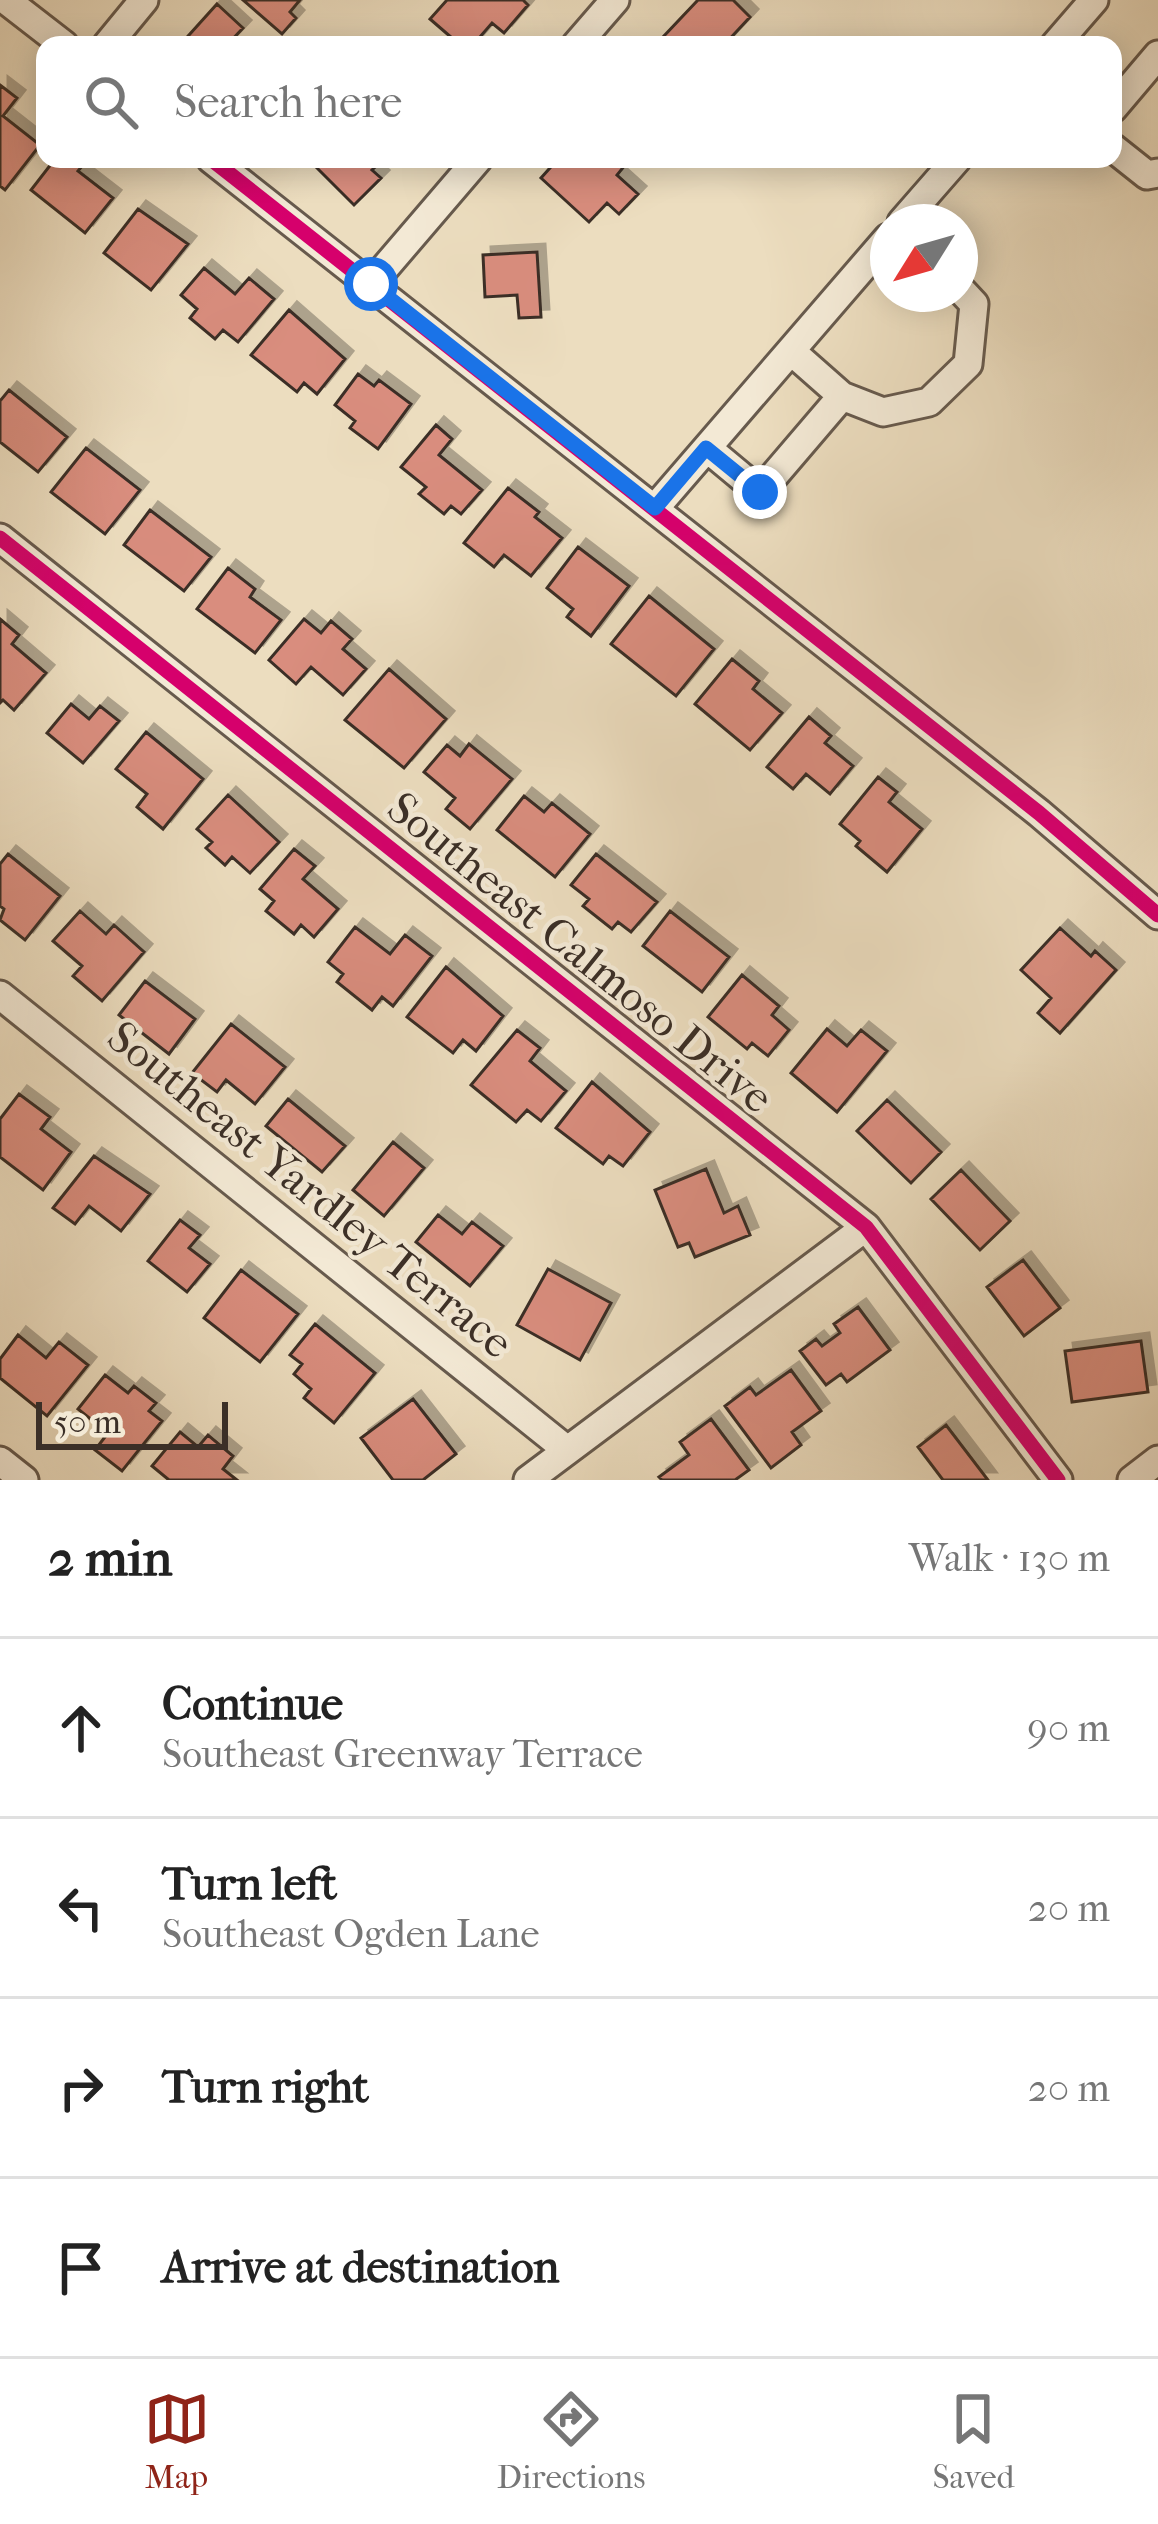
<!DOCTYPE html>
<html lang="en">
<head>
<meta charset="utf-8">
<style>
  :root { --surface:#fff; --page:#f6f6f6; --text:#222; --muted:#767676; --line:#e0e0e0; --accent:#8f2418 }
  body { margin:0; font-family:"IM FELL French Canon",serif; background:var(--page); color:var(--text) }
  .compass { position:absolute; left:870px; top:204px; width:108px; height:108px; border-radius:50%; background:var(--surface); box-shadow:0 6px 30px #0003; rotate:233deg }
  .scale { position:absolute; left:36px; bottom:30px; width:192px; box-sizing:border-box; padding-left:12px; border:6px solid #3b2f27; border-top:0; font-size:33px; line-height:42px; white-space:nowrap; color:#3b2f27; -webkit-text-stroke:9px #f3e9d5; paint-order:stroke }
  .stop { position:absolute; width:36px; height:36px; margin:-27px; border:9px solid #1a73e8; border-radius:50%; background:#fff }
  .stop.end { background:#1a73e8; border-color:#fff; box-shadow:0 3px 12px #0008 }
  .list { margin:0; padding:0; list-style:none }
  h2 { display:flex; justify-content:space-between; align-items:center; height:156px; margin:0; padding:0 48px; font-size:51px }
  h2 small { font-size:39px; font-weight:400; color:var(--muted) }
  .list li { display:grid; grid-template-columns:78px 1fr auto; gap:36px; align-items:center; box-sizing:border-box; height:180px; padding:0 48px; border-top:3px solid var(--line) }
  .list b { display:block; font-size:45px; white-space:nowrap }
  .list p { margin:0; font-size:39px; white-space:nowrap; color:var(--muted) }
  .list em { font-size:39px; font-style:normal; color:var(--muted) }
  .icon { flex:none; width:66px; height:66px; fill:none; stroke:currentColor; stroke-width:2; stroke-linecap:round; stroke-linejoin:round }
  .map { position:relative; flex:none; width:1158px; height:1480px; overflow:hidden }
  .search { position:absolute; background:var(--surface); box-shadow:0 6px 30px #0003; left:36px; right:36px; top:36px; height:132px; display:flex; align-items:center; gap:30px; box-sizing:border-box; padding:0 42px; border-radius:24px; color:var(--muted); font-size:45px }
  .sheet { height:876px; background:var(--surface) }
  nav { display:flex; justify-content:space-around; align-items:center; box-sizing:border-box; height:168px; border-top:3px solid var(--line); background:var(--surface); font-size:33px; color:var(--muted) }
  nav a { display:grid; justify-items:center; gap:6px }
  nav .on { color:var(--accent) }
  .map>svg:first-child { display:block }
  .building { fill:#d98d7e; stroke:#3b2f27; stroke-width:3; filter:url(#shadow) }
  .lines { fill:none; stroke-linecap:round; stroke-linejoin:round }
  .minor-casing { stroke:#675a4d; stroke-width:33 }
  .minor { stroke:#f3e9d5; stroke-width:27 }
  .cycleway-casing { stroke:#f3e9d5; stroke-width:22 }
  .cycleway { stroke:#d6006c; stroke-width:15 }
  .route { stroke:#1a73e8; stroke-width:15 }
  .labels { text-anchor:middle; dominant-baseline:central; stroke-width:9; stroke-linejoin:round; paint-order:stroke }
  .street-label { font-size:45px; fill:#3b2f27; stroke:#f3e9d5 }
</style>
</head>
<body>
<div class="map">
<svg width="1158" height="1480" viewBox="0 0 1158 1480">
  <defs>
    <filter id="shadow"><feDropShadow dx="8" dy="-8" stdDeviation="0" flood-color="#0004"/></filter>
  </defs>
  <rect width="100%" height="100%" fill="#ecddbf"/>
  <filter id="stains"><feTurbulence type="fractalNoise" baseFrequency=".00167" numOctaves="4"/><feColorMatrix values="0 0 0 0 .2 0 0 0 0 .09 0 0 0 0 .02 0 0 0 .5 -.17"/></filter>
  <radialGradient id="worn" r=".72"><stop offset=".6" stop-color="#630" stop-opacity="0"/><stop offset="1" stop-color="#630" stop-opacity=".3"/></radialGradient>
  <path class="building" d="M243 0H300L290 12 296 18 282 34Z
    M447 0H523L528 5 504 33 492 23 473 45H460L430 19Z
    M698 0H733L750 17 724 45H671L663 37Z
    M217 4 243 28 227 45H180Z
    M0 85 17 98 3 116 40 145 5 190 0 186Z
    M55 159H88L78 171 113 198 85 233 31 190Z
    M384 159 372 170 381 178 354 205 309 160Z
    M558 159H630L617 175 638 194 619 214 607 203 589 222 541 178Z
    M138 209 188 244 151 290 104 253Z
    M537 252 541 317 519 318 517 295 485 297 483 255Z
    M204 268 235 294 249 278 274 299 238 342 223 330 215 339 190 318 197 309 181 295Z
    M289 310 345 359 317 394 304 383 297 392 251 355Z
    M358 374 374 386 379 380 411 404 378 449 350 428 355 421 335 405Z
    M9 390 67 437 38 472 0 442V401Z
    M436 425 452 439 439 455 482 490 461 514 451 506 444 514 419 494 426 487 401 467Z
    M86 448 140 490 105 534 51 492Z
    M508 488 539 512 535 517 562 538 531 576 504 555 494 567 464 543Z
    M150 510 211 557 184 591 124 545Z
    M578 547 629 586 591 636 567 617 573 609 547 588Z
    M228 568 255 589 250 597 281 620 255 653 197 609Z
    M649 596 714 649 676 696 611 644Z
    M0 619 19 635 12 644 46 673 14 710 3 700 0 703Z
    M304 619 321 633 331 621 352 639 343 649 366 669 343 695 311 667 296 684 269 660Z
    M732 659 759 681 753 689 782 713 750 750 695 704Z
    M389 669 446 719 404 768 345 720Z
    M71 704 89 719 100 706 119 721 83 763 47 733Z
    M809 717 831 736 825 743 853 766 830 794 806 774 793 789 767 767Z
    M146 732 203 779 163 829 137 807 147 794 116 769Z
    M469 744 512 779 470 829 446 809 455 798 424 772 447 745 460 756Z
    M878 777 897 792 889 802 922 829 887 872 856 846 860 841 840 824Z
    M228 795 279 842 250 873 232 857 225 865 206 848 212 842 197 829Z
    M524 796 544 812 552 803 590 834 555 877 497 830Z
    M294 849 315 866 303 879 338 909 314 937 301 925 294 934 266 911 274 901 260 889Z
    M8 854 60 896 25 940 0 920 4 909 0 906V864Z
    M596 854 657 902 631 932 618 922 612 929 583 906 589 899 571 885Z
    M80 911 106 934 114 925 144 952 102 1001 73 976 82 966 53 941Z
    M670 911 729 957 702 992 643 946Z
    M355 927 390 954 405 935 432 956 393 1006 382 997 372 1010 337 982 343 974 328 962Z
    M1060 928 1091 956 1095 951 1116 970 1060 1033 1038 1013 1051 998 1021 970Z
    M446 967 503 1016 476 1051 463 1040 453 1053 407 1017Z
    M742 975 779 1006 772 1015 789 1030 768 1056 752 1043 747 1049 708 1017Z
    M145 981 195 1019 169 1054 119 1015Z
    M231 1024 285 1067 255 1104 226 1080 217 1092 192 1073Z
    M827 1029 847 1046 861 1030 887 1051 837 1112 791 1073Z
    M517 1030 540 1048 530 1061 566 1091 541 1121 527 1110 516 1122 471 1085Z
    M592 1082 650 1132 623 1166 609 1156 603 1164 556 1128Z
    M19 1094 50 1117 41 1129 71 1152 43 1190 0 1157V1119Z
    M288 1099 345 1146 322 1172 266 1126Z
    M887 1100 941 1152 911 1183 857 1131Z
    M393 1142 424 1168 384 1216 353 1190Z
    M94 1156 150 1194 121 1231 89 1206 75 1224 53 1208Z
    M706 1169 724 1213 738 1206 750 1235 695 1257 689 1243 678 1247 655 1190Z
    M961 1170 1010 1221 980 1250 931 1199Z
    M438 1215 462 1234 472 1222 503 1246 470 1286 416 1242Z
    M180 1220 200 1235 189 1248 210 1264 187 1292 148 1261Z
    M1023 1260 1060 1308 1024 1336 987 1287Z
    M548 1269 611 1303 580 1360 517 1325Z
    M241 1270 298 1314 260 1362 204 1318Z
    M858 1307 890 1350 847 1382 841 1374 826 1385 800 1351 816 1339 822 1346 840 1333 834 1324Z
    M315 1324 375 1373 334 1423 304 1398 311 1389 294 1374 302 1364 290 1355Z
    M18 1335 46 1358 59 1342 88 1365 47 1416 0 1378V1359Z
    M1141 1341 1148 1392 1072 1402 1065 1351Z
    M791 1370 821 1411 792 1432 801 1445 771 1468 725 1406 750 1387 756 1395Z
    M105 1375 128 1393 134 1386 156 1403 149 1411 162 1421 122 1471 95 1450 108 1433 78 1409Z
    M413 1399 456 1454 423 1480H393L361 1438Z
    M711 1419 749 1470 735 1480H662L659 1477 689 1455 680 1442Z
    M946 1425 988 1480H943L918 1447Z
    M180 1432 198 1447 208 1435 233 1456 223 1469 237 1480H169L152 1466Z"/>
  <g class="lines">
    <defs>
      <path id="minor" d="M6 0 64 45
        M107 45 144 0
        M576 45 615 0
        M1055 45 1094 0
        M1113 108 1158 55
        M1113 148 1147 175 1158 173
        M211 159 1039 813 1158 915
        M902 222 957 159
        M371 284 478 159
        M791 351 842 396 883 412 929 402 968 364 974 304 960 289
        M707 448 760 492 842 396
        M655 508 888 238
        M0 538 866 1227 1058 1480
        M0 995 567 1450
        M0 1461 24 1480
        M528 1480 866 1227
        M1132 1480 1158 1460"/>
    </defs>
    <use href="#minor" class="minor-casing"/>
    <use href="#minor" class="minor"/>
    <defs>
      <path id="cycleway" d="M211 159 1039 813 1158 915
        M0 538 866 1227 1058 1480"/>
    </defs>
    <use href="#cycleway" class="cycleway-casing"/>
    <use href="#cycleway" class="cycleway"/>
  </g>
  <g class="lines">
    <path class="route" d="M371 284 655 508 706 448 760 492"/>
  </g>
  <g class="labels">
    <g class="street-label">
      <text transform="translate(580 953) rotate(39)">Southeast Calmoso Drive</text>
      <text transform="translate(310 1190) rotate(39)">Southeast Yardley Terrace</text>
    </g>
  </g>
  <rect width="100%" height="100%" filter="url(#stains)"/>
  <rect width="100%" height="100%" fill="url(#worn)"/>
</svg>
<svg class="compass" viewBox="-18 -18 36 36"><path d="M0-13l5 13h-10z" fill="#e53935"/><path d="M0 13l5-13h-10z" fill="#767676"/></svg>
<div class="scale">50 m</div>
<div class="stop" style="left:371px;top:284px"></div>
<div class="stop end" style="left:760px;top:492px"></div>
<div class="search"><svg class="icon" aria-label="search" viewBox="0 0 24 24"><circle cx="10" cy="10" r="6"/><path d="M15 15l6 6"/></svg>Search here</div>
</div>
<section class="sheet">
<h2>2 min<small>Walk · 130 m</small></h2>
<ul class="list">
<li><svg class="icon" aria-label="ahead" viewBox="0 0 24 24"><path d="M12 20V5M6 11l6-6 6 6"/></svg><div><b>Continue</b><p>Southeast Greenway Terrace</p></div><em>90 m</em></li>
<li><svg class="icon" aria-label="left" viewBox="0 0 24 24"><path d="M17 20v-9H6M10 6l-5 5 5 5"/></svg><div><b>Turn left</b><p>Southeast Ogden Lane</p></div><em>20 m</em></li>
<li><svg class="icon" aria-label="right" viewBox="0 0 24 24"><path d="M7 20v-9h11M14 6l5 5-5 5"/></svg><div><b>Turn right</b></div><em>20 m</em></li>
<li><svg class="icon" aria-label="arrive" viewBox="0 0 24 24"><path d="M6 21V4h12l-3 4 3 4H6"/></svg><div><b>Arrive at destination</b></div></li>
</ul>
</section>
<nav>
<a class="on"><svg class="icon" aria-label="map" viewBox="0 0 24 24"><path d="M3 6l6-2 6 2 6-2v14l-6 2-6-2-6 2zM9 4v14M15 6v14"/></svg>Map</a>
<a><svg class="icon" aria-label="directions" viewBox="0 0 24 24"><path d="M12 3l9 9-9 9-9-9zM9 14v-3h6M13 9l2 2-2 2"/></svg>Directions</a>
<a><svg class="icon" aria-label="saved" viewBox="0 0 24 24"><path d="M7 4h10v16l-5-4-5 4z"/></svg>Saved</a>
</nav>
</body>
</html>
